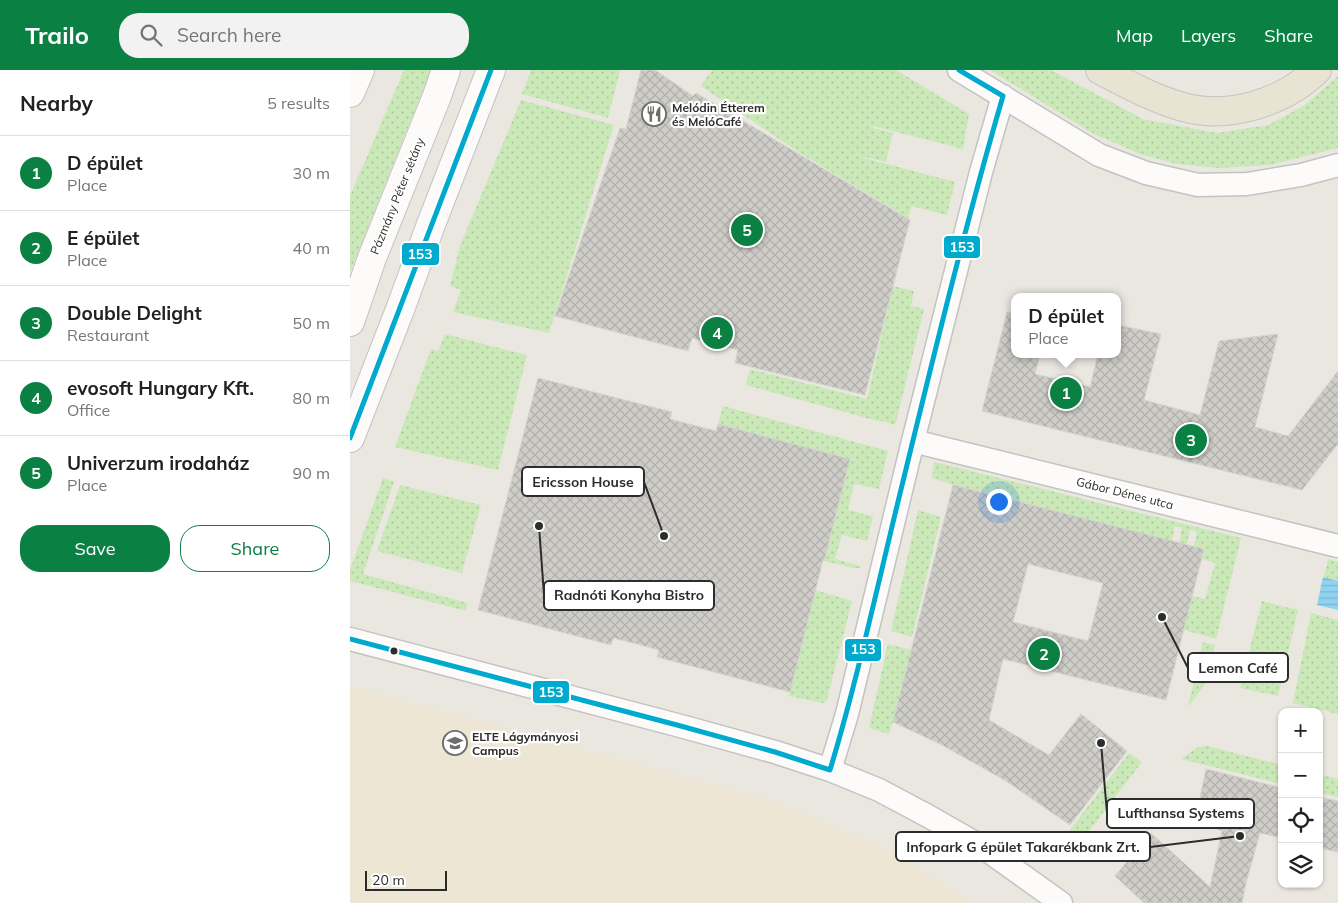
<!DOCTYPE html>
<html lang="en">
<head>
<meta charset="utf-8">
<style>
  :root { --surface:#fff; --page:#f2f2f2; --text:#202124; --muted:#757577; --line:#e0e0e0; --accent:#0b8043 }
  body { margin:0; font-family:Mulish,sans-serif; background:var(--page); color:var(--text) }
  .controls { position:absolute; right:15px; bottom:15px; display:grid; overflow:hidden; border-radius:10px; box-shadow:0 1px 4px #0004 }
  .controls button { width:45px; height:45px; display:grid; place-items:center; padding:0; border:0; border-bottom:1px solid var(--line); background:var(--surface); color:var(--text); font:25px sans-serif }
  .scale { position:absolute; left:15px; bottom:12px; width:82px; box-sizing:border-box; padding-left:5px; border:2px solid #2c2c2c; border-top:0; font-size:14px; line-height:18px; white-space:nowrap; color:#2c2c2c; -webkit-text-stroke:4px #fff; paint-order:stroke }
  .you { position:absolute; left:648px; top:431px; width:18px; height:18px; margin:-12px; border:4px solid #fff; border-radius:50%; background:#1a73e8; box-shadow:0 0 0 8px #1a73e833 }
  .badge { display:grid; place-items:center; width:32px; height:32px; border-radius:50%; background:var(--accent); color:#fff; font-size:16px; font-weight:700 }
  .pin { position:absolute; translate:-50% -50%; border:2px solid #fff; box-shadow:0 1px 5px #0006 }
  .popup { position:absolute; left:661px; top:223px; width:110px; height:65px; box-sizing:border-box; display:grid; place-content:center; border-radius:10px; background:var(--surface); filter:drop-shadow(0 1px 4px #0005); font-size:16px; white-space:nowrap; color:var(--muted) }
  .popup b { font-size:19px; color:var(--text) }
  .popup::after { content:''; position:absolute; left:50%; top:100%; margin-left:-10px; border:10px solid transparent; border-top-color:var(--surface) }
  .list { margin:0; padding:0; list-style:none }
  h2 { display:flex; justify-content:space-between; align-items:center; height:65px; margin:0; padding:0 20px; font-size:21px }
  h2 small { font-size:16px; font-weight:400; color:var(--muted) }
  .list li { display:grid; grid-template-columns:32px 1fr auto; gap:15px; align-items:center; box-sizing:border-box; height:75px; padding:0 20px; border-top:1px solid var(--line) }
  .list b { display:block; font-size:19px; white-space:nowrap }
  .list p { margin:0; font-size:16px; white-space:nowrap; color:var(--muted) }
  .list em { font-size:16px; font-style:normal; color:var(--muted) }
  .actions { display:flex; gap:10px; padding:15px 20px }
  .actions a { flex:1; padding:11px 0; border:1px solid var(--accent); border-radius:20px; text-align:center; font-size:18px; color:var(--accent) }
  .actions .main { background:var(--accent); color:#fff }
  .icon { flex:none; width:28px; height:28px; fill:none; stroke:currentColor; stroke-width:2; stroke-linecap:round; stroke-linejoin:round }
  .map { position:relative; flex:none; width:988px; height:833px; overflow:hidden }
  header { display:flex; align-items:center; gap:30px; box-sizing:border-box; height:70px; padding:0 25px; background:var(--accent); color:#fff }
  header strong { font-size:24px }
  nav { display:flex; gap:28px; margin-inline-start:auto; font-size:18px }
  .search { width:350px; height:45px; background:var(--page); display:flex; align-items:center; gap:12px; box-sizing:border-box; padding:0 18px; border-radius:20px; color:var(--muted); font-size:19px }
  main { display:flex }
  aside { flex:1; background:var(--surface) }
  .map>svg:first-child { display:block }
  .education { fill:#eee6d5 }
  .grass { fill:url(#grass-dots) }
  .water { fill:url(#water-rules) }
  .building { fill:url(#building-cross-hatch); stroke:#d5d3cd; fill-rule:evenodd }
  .lines { fill:none; stroke-linecap:round; stroke-linejoin:round }
  .street-casing { stroke:#c3c3c2; stroke-width:25 }
  .secondary-casing { stroke:#c3c3c2; stroke-width:30 }
  .primary-casing { stroke:#c6c4c2; stroke-width:30 }
  .street { stroke:#fcfbfa; stroke-width:22 }
  .secondary { stroke:#fcfbfa; stroke-width:28 }
  .primary { stroke:#e8e4d3; stroke-width:28 }
  .bus-1-casing { stroke:#fff; stroke-width:9 }
  .bus-1 { stroke:#00a9ce; stroke-width:5 }
  .bus-dot { fill:#2c2c2c; stroke:#fff; stroke-width:2 }
  .labels { text-anchor:middle; dominant-baseline:central; stroke-width:4.5; stroke-linejoin:round; paint-order:stroke }
  .poi-label { font-size:12px; font-weight:bold; fill:#2c2c2c; stroke:#fff; text-anchor:start }
  .street-label { font-size:12px; fill:#2c2c2c; stroke:#fff }
  .leader { fill:none; stroke:#2c2c2c; stroke-width:2 }
  .callout-dot { fill:#2c2c2c; stroke:#fff; stroke-width:2 }
  .callout { fill:#fff; stroke:#2c2c2c; stroke-width:2 }
  .callout-label { font-size:14px; text-anchor:middle; font-weight:bold; fill:#2c2c2c }
  .line-badge { stroke:#fff; stroke-width:2 }
  .badge-label { font-size:14px; text-anchor:middle; font-weight:bold; fill:#fff }
</style>
</head>
<body>
<header>
<strong>Trailo</strong>
<div class="search"><svg class="icon" aria-label="search" viewBox="0 0 24 24"><circle cx="10" cy="10" r="6"/><path d="M15 15l6 6"/></svg>Search here</div>
<nav><a>Map</a><a>Layers</a><a>Share</a></nav>
</header>
<main>
<aside>
<h2>Nearby<small>5 results</small></h2>
<ul class="list">
<li><span class="badge">1</span><div><b>D épület</b><p>Place</p></div><em>30 m</em></li>
<li><span class="badge">2</span><div><b>E épület</b><p>Place</p></div><em>40 m</em></li>
<li><span class="badge">3</span><div><b>Double Delight</b><p>Restaurant</p></div><em>50 m</em></li>
<li><span class="badge">4</span><div><b>evosoft Hungary Kft.</b><p>Office</p></div><em>80 m</em></li>
<li><span class="badge">5</span><div><b>Univerzum irodaház</b><p>Place</p></div><em>90 m</em></li>
</ul>
<div class="actions"><a class="main">Save</a><a>Share</a></div>
</aside>
<div class="map">
<svg width="988" height="833" viewBox="0 0 988 833">
  <defs>
    <pattern id="grass-dots" width="8" height="8" patternUnits="userSpaceOnUse" patternTransform="scale(1.25)"><rect width="8" height="8" fill="#cae8b8"/><path d="M2 2h.1M6 6h.1" fill="none" stroke="#aec79e" stroke-width="1.8" stroke-linecap="round"/></pattern>
    <pattern id="water-rules" width="6" height="5" patternUnits="userSpaceOnUse" patternTransform="scale(1.25)"><rect width="6" height="5" fill="#90d3f0"/><path d="M0 2.5h6" fill="none" stroke="#7cb5ce"/></pattern>
    <pattern id="building-cross-hatch" width="8" height="8" patternUnits="userSpaceOnUse" patternTransform="scale(1.25)"><rect width="8" height="8" fill="#cfcdc8"/><path d="M0 0l8 8M0 8l8-8" fill="none" stroke="#b2b0ac"/></pattern>
  </defs>
  <rect width="100%" height="100%" fill="#eae7e1"/>
  <path class="education" d="M0 616 420 730 544 782 622 833H0Z"/>
  <path class="grass" d="M54 0H81L0 202V126Z
    M181 0H270L258 48 172 24Z
    M362 0H546L619 44 613 79 523 56V58L543 63 536 92 515 87 514 88 605 112 597 145 562 136 558 148 448 82 351 16Z
    M640 0H701L793 49 867 63 918 55 955 35 988 6V78L920 95 869 98 827 94 790 84 744 64Z
    M171 30 264 55 199 263 103 242 111 220 100 216 110 176Z
    M543 216 564 221 561 236 574 239 546 352 544 355 534 351 532 352 513 347 396 315 400 299 517 329Z
    M95 264 177 285 148 400 45 377 81 279 88 281Z
    M373 336 538 381 529 419 504 414 498 440 523 446 517 471 492 465 485 489 511 496 510 498H504L474 491 500 389 368 354Z
    M584 392 891 468 866 569 834 560 842 526 855 529 865 493 852 489 854 479 844 476 847 462 840 460 837 474 829 473 832 458 825 456 822 471 603 415 582 408Z
    M33 408 44 412 13 504 117 533 116 541 0 511V500Z
    M50 415 131 435 112 503 27 481Z
    M568 440 591 447 562 567 541 561Z
    M978 489 988 492V511L974 507Z
    M465 520 502 531 477 630 473 633 439 626Z
    M912 531 948 540 928 626 890 618Z
    M961 543 988 550V644L943 633Z
    M853 572 865 575 856 613 838 637Z
    M538 574 562 580 543 652 539 664 519 658Z
    M857 676 932 695V714L831 689C842 682 843 677 857 676Z
    M779 683 792 692 730 773 716 765Z
    M969 704 988 709V727L969 723Z"/>
  <path class="water" d="M973 507 988 511V540L967 535Z"/>
  <path class="building" d="M291 0H305L343 26 346 23 560 150 515 325 385 293 388 280 342 268 338 281 205 246 270 58 276 59Z
    M657 242 665 243V284H690L685 304 740 317 748 284H767V255L811 264 794 330 850 345 869 271 928 264 905 357 938 366 988 301V374L952 420 632 341Z
    M188 308 322 342 320 349 366 361 368 354 500 389 474 491 473 490 440 622 307 587 309 580 287 574 263 568 261 575 128 540Z
    M603 415 854 479 816 630 653 589 639 650 699 685 731 644 777 681 720 755 656 711 592 675 543 652ZM678 494 753 513 738 571 663 552Z
    M856 699 932 718V768L910 763 896 813 892 833H794L765 806 801 763 860 817 872 761 867 759 868 757 845 751Z
    M969 727 988 731V782L969 778Z"/>
  <g class="lines">
    <defs>
      <path id="street" d="M609 0 749 85 796 103 848 115 897 114 951 105 988 95
        M563 371 988 476
        M0 569 327 655 425 682 480 700 529 720 578 746 634 778 711 833
        M480 700 497 644 563 371 631 102 653 26"/>
      <path id="secondary" d="M0 23 10 0
        M0 252 22 188 87 26 96 0
        M0 368 51 237 80 157 141 0"/>
      <path id="primary" d="M750 0C777 14 804 29 833 37 879 50 934 32 967 0"/>
    </defs>
    <use href="#street" class="street-casing"/>
    <use href="#secondary" class="secondary-casing"/>
    <use href="#primary" class="primary-casing"/>
    <use href="#street" class="street"/>
    <use href="#secondary" class="secondary"/>
    <use href="#primary" class="primary"/>
    <defs>
      <path id="bus-1" d="M0 368 141 0
        M0 569 327 655 425 682 480 700C506 614 525 527 546 440 580 301 613 163 653 26L609 0"/>
    </defs>
    <use href="#bus-1" class="bus-1-casing"/>
    <use href="#bus-1" class="bus-1"/>
  </g>
  <defs>
    <symbol id="restaurant-ring" viewBox="-11 -11 22 22"><circle r="9.5" fill="#fff" stroke="#6e6d6b" stroke-width="1.5"/><path d="M-5-6h1v4h1v-4h1v4h1v-4h1v5L-1.5 .5V6h-2V.5L-5-1ZM5-6V6H3V1.5H1.5Q1.5-4 5-6Z" fill="#6e6d6b"/></symbol>
    <symbol id="university-ring" viewBox="-11 -11 22 22"><circle r="9.5" fill="#fff" stroke="#6e6d6b" stroke-width="1.5"/><path d="M0-5L7-2L0 1L-7-2ZM-4 1L0 2.5L4 1V4Q0 6-4 4Z" fill="#6e6d6b"/></symbol>
  </defs>
  <g fill-rule="evenodd">
    <use href="#restaurant-ring" x="290" y="30" width="28" height="28"/>
    <use href="#university-ring" x="91" y="659" width="28" height="28"/>
  </g>
  <circle class="bus-dot" cx="44" cy="581" r="4.5"/>
  <g class="labels">
    <g class="poi-label">
      <text x="322" y="37">Melódin Étterem<tspan x="322" dy="14">és MelóCafé</tspan></text>
      <text x="122" y="666">ELTE Lágymányosi<tspan x="122" dy="14">Campus</tspan></text>
    </g>
    <g class="street-label">
      <text transform="translate(47 126) rotate(-68)">Pázmány Péter sétány</text>
      <text transform="translate(775 423) rotate(14)">Gábor Dénes utca</text>
    </g>
  </g>
  <path class="leader" d="M314 466L294 412M189 456L194 525M812 547L838 598M751 673L757 743M890 766L800 777"/>
  <g class="callout-dot">
    <circle cx="314" cy="466" r="5"/>
    <circle cx="189" cy="456" r="5"/>
    <circle cx="812" cy="547" r="5"/>
    <circle cx="751" cy="673" r="5"/>
    <circle cx="890" cy="766" r="5"/>
  </g>
  <g class="callout">
    <rect x="172" y="397" width="122" height="29" rx="5"/>
    <rect x="194" y="511" width="170" height="29" rx="5"/>
    <rect x="838" y="583" width="100" height="29" rx="5"/>
    <rect x="757" y="729" width="147" height="29" rx="5"/>
    <rect x="546" y="762" width="254" height="29" rx="5"/>
  </g>
  <g class="callout-label">
    <text x="233" y="417">Ericsson House</text>
    <text x="279" y="530">Radnóti Konyha Bistro</text>
    <text x="888" y="603">Lemon Café</text>
    <text x="831" y="748">Lufthansa Systems</text>
    <text x="673" y="782">Infopark G épület Takarékbank Zrt.</text>
  </g>
  <g class="line-badge">
    <rect x="593" y="165" width="38" height="24" rx="5" fill="#00a9ce"/>
    <rect x="51" y="172" width="39" height="24" rx="5" fill="#00a9ce"/>
    <rect x="494" y="568" width="38" height="24" rx="5" fill="#00a9ce"/>
    <rect x="182" y="610" width="38" height="24" rx="5" fill="#00a9ce"/>
  </g>
  <g class="badge-label">
    <text x="612" y="182">153</text>
    <text x="70" y="189">153</text>
    <text x="513" y="584">153</text>
    <text x="201" y="627">153</text>
  </g>
</svg>
<div class="controls">
<button>+</button>
<button>−</button>
<button><svg class="icon" aria-label="locate" viewBox="0 0 24 24"><circle cx="12" cy="12" r="6"/><path d="M12 2v4M12 18v4M2 12h4M18 12h4"/></svg></button>
<button><svg class="icon" aria-label="layers" viewBox="0 0 24 24"><path d="M12 4l9 5-9 5-9-5zM3 14l9 5 9-5"/></svg></button>
</div>
<div class="scale">20 m</div>
<div class="you"></div>
<div class="pin badge" style="left:716px;top:323px">1</div>
<div class="popup"><b>D épület</b>Place</div>
<div class="pin badge" style="left:694px;top:584px">2</div>
<div class="pin badge" style="left:841px;top:370px">3</div>
<div class="pin badge" style="left:367px;top:263px">4</div>
<div class="pin badge" style="left:397px;top:160px">5</div>
</div>
</main>
</body>
</html>
